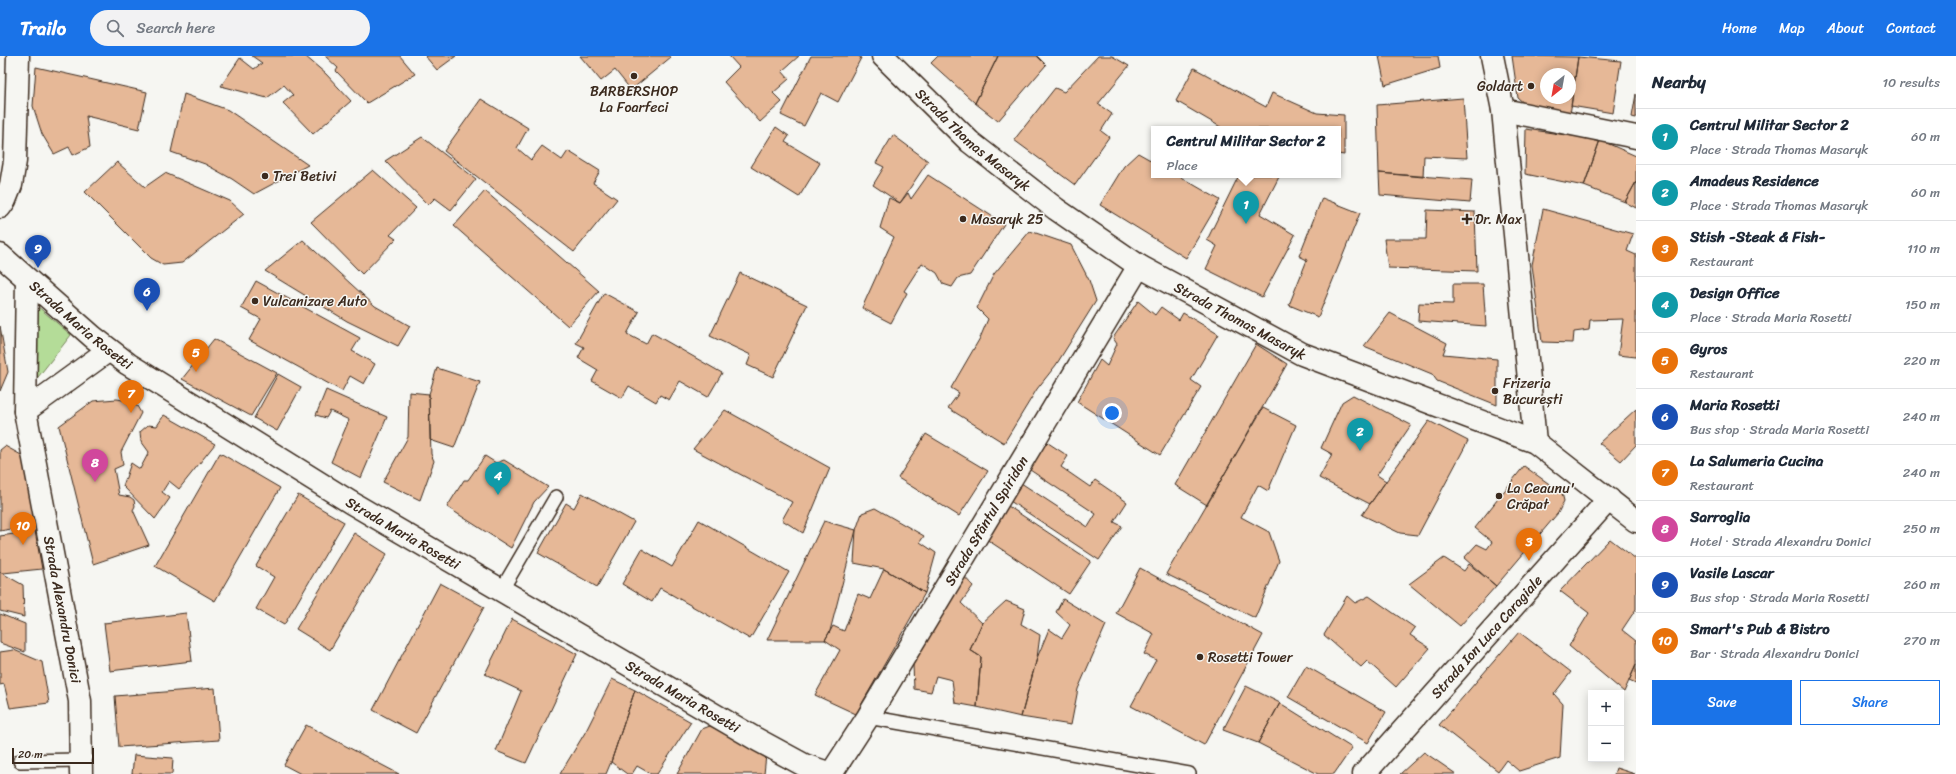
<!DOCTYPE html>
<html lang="en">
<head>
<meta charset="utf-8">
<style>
  :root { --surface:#fff; --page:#f2f2f3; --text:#1f2937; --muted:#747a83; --line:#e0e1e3; --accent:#1a73e8 }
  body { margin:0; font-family:Sriracha,sans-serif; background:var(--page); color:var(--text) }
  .controls { position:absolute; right:12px; bottom:12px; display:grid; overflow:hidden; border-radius:0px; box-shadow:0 2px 10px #0003 }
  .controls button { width:36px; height:36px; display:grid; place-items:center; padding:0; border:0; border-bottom:1px solid var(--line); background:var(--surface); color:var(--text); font:20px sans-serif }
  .compass { position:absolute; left:1540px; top:12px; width:36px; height:36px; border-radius:50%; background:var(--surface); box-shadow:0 2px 10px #0003; rotate:211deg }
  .scale { position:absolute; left:12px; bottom:10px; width:82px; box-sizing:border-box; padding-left:4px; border:2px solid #3b2a1e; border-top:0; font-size:11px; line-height:14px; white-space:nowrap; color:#3b2a1e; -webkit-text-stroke:3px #f6f6f2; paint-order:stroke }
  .you { position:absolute; left:1112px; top:357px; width:14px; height:14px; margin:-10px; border:3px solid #fff; border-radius:50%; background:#1a73e8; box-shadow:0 0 0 6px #1a73e833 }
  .badge { display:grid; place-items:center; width:26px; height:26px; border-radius:50%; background:var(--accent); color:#fff; font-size:13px; font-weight:700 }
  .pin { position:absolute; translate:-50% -33px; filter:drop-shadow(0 1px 2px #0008) }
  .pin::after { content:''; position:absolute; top:21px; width:14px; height:12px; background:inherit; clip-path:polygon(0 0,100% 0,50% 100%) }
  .popup { position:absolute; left:1151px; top:70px; width:190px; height:52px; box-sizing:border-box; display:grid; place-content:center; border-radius:0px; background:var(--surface); filter:drop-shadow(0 1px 3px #0005); font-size:13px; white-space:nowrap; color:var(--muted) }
  .popup b { font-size:15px; color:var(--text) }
  .popup::after { content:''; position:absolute; left:50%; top:100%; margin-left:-8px; border:8px solid transparent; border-top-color:var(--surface) }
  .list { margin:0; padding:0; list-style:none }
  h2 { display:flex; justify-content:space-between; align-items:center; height:52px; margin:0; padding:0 16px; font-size:17px }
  h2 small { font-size:13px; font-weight:400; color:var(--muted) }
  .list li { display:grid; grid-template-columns:26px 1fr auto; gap:12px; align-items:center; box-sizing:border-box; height:56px; padding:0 16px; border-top:1px solid var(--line) }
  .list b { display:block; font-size:15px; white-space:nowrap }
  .list p { margin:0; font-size:13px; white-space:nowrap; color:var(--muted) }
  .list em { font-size:13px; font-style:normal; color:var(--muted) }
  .actions { display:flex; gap:8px; padding:12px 16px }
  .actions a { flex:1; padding:9px 0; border:1px solid var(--accent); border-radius:0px; text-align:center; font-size:14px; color:var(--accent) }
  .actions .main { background:var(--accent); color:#fff }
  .icon { flex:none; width:22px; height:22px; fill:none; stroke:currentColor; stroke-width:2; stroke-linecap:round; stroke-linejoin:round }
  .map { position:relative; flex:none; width:1636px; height:718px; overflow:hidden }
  header { display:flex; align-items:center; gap:24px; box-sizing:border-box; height:56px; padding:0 20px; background:var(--accent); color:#fff }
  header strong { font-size:19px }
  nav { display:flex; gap:22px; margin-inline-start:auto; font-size:14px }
  .search { width:280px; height:36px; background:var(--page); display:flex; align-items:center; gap:10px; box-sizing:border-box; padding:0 14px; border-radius:22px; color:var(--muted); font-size:15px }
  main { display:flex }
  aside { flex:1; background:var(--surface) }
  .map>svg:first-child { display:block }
  .green { fill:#b4dc98; stroke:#78835b }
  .building { fill:#e6b897; stroke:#3b2a1e; fill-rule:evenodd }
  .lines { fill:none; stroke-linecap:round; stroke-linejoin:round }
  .lane-casing { stroke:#3b2a1e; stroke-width:16 }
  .street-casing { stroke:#3b2a1e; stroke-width:25 }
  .secondary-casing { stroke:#3b2a1e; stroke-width:25 }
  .lane { stroke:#f6f6f2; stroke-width:13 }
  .street { stroke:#f6f6f2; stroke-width:22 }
  .secondary { stroke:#f6f6f2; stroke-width:22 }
  .poi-dot { fill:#3b2a1e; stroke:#f6f6f2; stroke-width:1.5 }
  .labels { text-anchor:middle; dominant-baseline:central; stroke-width:3; stroke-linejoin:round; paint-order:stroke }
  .poi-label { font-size:14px; fill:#3b2a1e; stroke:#f6f6f2; text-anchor:start }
  .street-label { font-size:14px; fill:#3b2a1e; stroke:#f6f6f2 }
</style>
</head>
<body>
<header>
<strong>Trailo</strong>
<div class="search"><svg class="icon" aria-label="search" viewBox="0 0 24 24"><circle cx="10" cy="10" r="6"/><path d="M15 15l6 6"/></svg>Search here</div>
<nav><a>Home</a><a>Map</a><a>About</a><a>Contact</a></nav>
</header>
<main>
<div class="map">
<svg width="1636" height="718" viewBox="0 0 1636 718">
  <rect width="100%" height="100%" fill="#f6f6f2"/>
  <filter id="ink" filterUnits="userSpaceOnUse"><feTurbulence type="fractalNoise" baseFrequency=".025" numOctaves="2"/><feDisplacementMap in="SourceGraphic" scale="8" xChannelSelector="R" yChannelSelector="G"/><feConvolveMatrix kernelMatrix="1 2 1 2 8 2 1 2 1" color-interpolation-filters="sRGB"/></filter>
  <g filter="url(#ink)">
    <path class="green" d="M36 249 71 279 31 330Z"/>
    <path class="building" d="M252 0H305L326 18 351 45 313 78 283 47 293 39 284 29 267 42 221 30 240 2 254 13 262 7Z
      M325 0H400L415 18 367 47 336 15 338 12Z
      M425 0H456L437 14Z
      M580 0H670L671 1 631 34 615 14 601 25Z
      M729 0H799L782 15 789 23 773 37 782 46 760 66 724 26 739 11Z
      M811 0H858L861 2 838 46 821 37 804 70 781 59Z
      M938 0H998L975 47 931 7Z
      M998 0H1037L1046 9 998 65 975 47Z
      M1098 0H1112L1129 10 1098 48 1112 58 1101 75 1109 81 1075 129 1014 84 1055 32 1064 36Z
      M1379 0H1438L1440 12 1385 29Z
      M1512 0 1578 1 1570 59 1532 54 1518 42ZM1546 18H1570V42H1546Z
      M1578 1 1621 5 1613 57 1571 50Z
      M36 11 147 36 139 73 86 60 90 91 73 99 69 91 54 98 42 78 33 50Z
      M1194 12 1266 51 1272 37 1317 57 1344 59V99L1338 98V73H1224L1176 45Z
      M184 38 228 54 308 109 254 138 232 123 205 108 171 96Z
      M1636 38V62L1632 61Z
      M1463 42 1467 102 1424 100 1423 121 1379 117 1377 49Z
      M481 43 528 72 517 92 531 104 542 90 562 104 568 95 600 115 593 127 617 143 574 196 444 95Z
      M776 71 789 80 785 86 820 107 799 141 751 111Z
      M1526 73 1600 84 1584 130 1525 118Z
      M893 79 928 105 900 147 873 129 884 111 876 107Z
      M422 81 476 123 451 154 435 142 428 149 385 105Z
      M1600 84 1636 100V126L1625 146 1584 130Z
      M1138 97 1154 106V119H1177L1220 144 1186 202 1100 149 1124 110Z
      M117 106 145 131 165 117 230 145 244 158 182 207 163 209 151 202 85 136Z
      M373 114 416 152 390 179 396 183 362 218 311 166Z
      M1379 117 1472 124 1470 147 1380 139Z
      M928 119 1004 168 970 219 958 222 952 231 943 228 937 217 922 207 904 235 907 237 891 267 862 252 894 181 880 172 889 142 900 147 908 137 911 143Z
      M1239 119H1280L1260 158 1295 179 1262 241 1206 213 1217 190 1207 184Z
      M1636 126V152L1625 146Z
      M485 135 599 235 568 270 454 170Z
      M1322 142 1360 157 1318 261 1289 249 1307 204 1299 200Z
      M1543 153 1633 178 1627 195 1636 199V301L1618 299 1623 263 1590 264 1589 274 1574 276 1573 287 1542 286 1532 209Z
      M1427 154 1475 156 1477 215 1388 212 1384 183H1426Z
      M1030 175 1071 189 1089 224 1096 245 1056 309 1037 333 1004 387 948 352 959 337 951 332 980 282 988 263 977 252 994 218Z
      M303 184 375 250 410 270 398 290 347 265 265 215Z
      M740 217 807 249 773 321 747 309 751 299 710 280Z
      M256 225 360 282 352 295 375 308 364 328 350 320 342 335 249 284 261 263 241 252Z
      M1453 228H1483L1486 270 1418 265 1419 247 1453 248Z
      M604 237 639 256 627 278 646 288 652 277 722 317 708 341 680 325 669 344 660 339 656 346 629 330 622 342 592 325 598 314 578 302 584 291 576 287Z
      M1138 245 1155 259 1161 251 1179 264 1183 257 1218 278 1191 324 1201 331 1160 399 1077 346 1100 304 1107 310 1117 288 1113 282Z
      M1390 257 1447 287 1443 298 1497 303V349L1437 325 1432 318 1364 290Z
      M0 270 8 316 0 335Z
      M214 283 277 317 251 360 182 323Z
      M1256 288 1287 308 1207 449 1175 429Z
      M437 312 480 326 454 392 430 384 429 338Z
      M278 318 301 331 277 375 254 362Z
      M326 334 387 361 361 422 331 406 349 364 330 355 326 362 316 359Z
      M409 336 429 338 431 398 434 405 420 444 383 426 408 381Z
      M1353 339 1411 369 1377 419 1386 425 1370 448 1319 422 1332 398 1321 392 1342 346Z
      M117 343 129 345 137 350 141 357 121 396 123 409 114 413 119 439 130 441 134 444 135 450 133 454 149 489 93 508 59 370 93 345Z
      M1263 352 1296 369 1268 435 1258 429 1241 461 1269 476 1279 505 1255 562 1166 518Z
      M1636 353V389L1621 405 1599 387Z
      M725 354 830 412 803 477 782 464 792 446 693 393Z
      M164 359 215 388 179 433 169 425 162 436 170 442 155 463 123 430 131 407 140 413 149 396 141 385 140 376 148 369 157 370Z
      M1429 365 1468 385 1418 479 1400 477 1362 459Z
      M926 378 988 415 959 460 898 422Z
      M1039 381 1068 400 1061 411 1090 431 1095 424 1127 446 1114 466 1122 470 1099 504 1007 443 1018 425 1088 471 1096 458 1021 408Z
      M5 390 23 400 38 468 0 475V394Z
      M220 397 280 432 215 545 155 510Z
      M485 400 496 407 504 404 548 431 534 446 511 492 447 451 464 424H468Z
      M1524 410 1562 437 1564 445 1558 457 1496 530 1464 502 1477 488 1487 493 1492 486 1475 472Z
      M582 437 634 466 597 531 538 497 566 447 574 452Z
      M298 439 344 466 284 569 256 553 274 521 256 510Z
      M1008 450 1091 505 1069 538 986 483Z
      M875 452 924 480 920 486 936 497 925 537 884 513 854 507 856 474 862 457Z
      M699 464 789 516 750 583 660 532 652 546 622 528 642 493 672 511Z
      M824 465 856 474 830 575 825 584H767Z
      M35 475 42 513 3 517 0 516V480Z
      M354 477 387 498 330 594 296 573Z
      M1610 483 1636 503V553L1622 574 1636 585V609L1624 636 1569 590 1589 557 1560 535Z
      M1444 502 1464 515 1469 508 1496 530 1460 570 1409 528Z
      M1140 512 1263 579 1204 689 1131 650 1156 604 1144 598 1154 578 1116 557Z
      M884 513 925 537 856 658 815 639 840 594 825 584 833 570 844 575 858 538 870 543Z
      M0 516 23 529 24 561 0 555Z
      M960 516 973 530 961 547 982 567 970 594 981 601 977 651 955 647 952 624 936 620 931 636 914 633 913 609Z
      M440 527 484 551 416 677 373 654Z
      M1347 540 1355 547 1369 540 1415 572 1410 579 1430 592 1396 631 1367 605 1361 611 1324 579Z
      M1063 543 1106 569 1078 633 1071 669 1021 661 1037 602 1049 573 1062 582 1070 569 1056 556Z
      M1006 545 1025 553 1021 568 1040 579 1037 602 1021 661 977 651 981 601 970 594 982 567Z
      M186 557 192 605 110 615 104 567Z
      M0 558 25 568V596L0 587Z
      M512 563 577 598 526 707 496 695 521 635 485 618Z
      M1519 576 1571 616 1554 638 1563 648 1560 702 1519 715 1506 704 1498 715 1439 669Z
      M14 594 42 606 49 647 10 652 4 628 0 629V596Z
      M1636 609V628L1629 625Z
      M1306 610 1386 656 1368 687 1288 641Z
      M612 623 635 634 611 706 606 718H560L586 675Z
      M1246 630 1280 647 1258 687 1223 674Z
      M215 632 219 684 119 691 115 640Z
      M635 634 691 666 657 718H651L637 710 632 718H627L611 706Z
      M1280 647 1352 692 1334 718H1318L1258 687Z
      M306 669 399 718H301L284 709Z
      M710 670 766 699 764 718H677L702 673Z
      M1424 696 1456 718H1400Z
      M134 699 173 702 172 718H132Z
      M1616 712 1635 718H1614Z"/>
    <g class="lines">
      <defs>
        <path id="lane" d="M501 535 556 441
          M868 661 1189 718
          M20 705 81 704"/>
        <g id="street">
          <path id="s1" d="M883 0 970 86 1056 153 1139 210 1302 298 1535 386 1636 465"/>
          <path d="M1492 0 1503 54 1535 386"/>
          <path d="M1503 54 1636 81"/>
          <path d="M0 151 5 144 11 129 15 105 18 0"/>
          <path id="s2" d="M27 223 25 355 80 645 81 718"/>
          <path id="s3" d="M831 718 868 661 1139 210"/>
          <path id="s4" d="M1364 718 1609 443"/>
        </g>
        <g id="secondary">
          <path id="s5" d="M0 199 93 281 128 308 350 446 756 683 804 709 831 718"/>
          <path d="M25 355 109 294"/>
        </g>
      </defs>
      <use href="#lane" class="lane-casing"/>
      <use href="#street" class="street-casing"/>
      <use href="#secondary" class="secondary-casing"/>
      <use href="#lane" class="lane"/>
      <use href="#street" class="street"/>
      <use href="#secondary" class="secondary"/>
    </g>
  </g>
  <g class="poi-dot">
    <circle cx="634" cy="20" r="4"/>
    <circle cx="1531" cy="30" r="4"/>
    <circle cx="265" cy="120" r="4"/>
    <circle cx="963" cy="163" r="4"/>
    <path d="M1465 157h4v4h4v4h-4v4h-4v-4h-4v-4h4z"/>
    <circle cx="255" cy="245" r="4"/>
    <circle cx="1495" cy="335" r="4"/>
    <circle cx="1499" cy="440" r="4"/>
    <circle cx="1200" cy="601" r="4"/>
  </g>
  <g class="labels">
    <g class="poi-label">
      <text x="1523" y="30" text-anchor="end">Goldart</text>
      <text x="634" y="35" text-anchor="middle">BARBERSHOP<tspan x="634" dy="16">La Foarfeci</tspan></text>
      <text x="273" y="120">Trei Betivi</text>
      <text x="971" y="163">Masaryk 25</text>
      <text x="1475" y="163">Dr. Max</text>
      <text x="263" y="245">Vulcanizare Auto</text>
      <text x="1503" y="327">Frizeria<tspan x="1503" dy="16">București</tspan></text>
      <text x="1507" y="432">La Ceaunu'<tspan x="1507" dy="16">Crăpat</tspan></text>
      <text x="1208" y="601">Rosetti Tower</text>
    </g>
    <g class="street-label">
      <text stroke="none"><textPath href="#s1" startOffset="123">Strada Thomas Masaryk</textPath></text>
      <text stroke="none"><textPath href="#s1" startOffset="447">Strada Thomas Masaryk</textPath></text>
      <text stroke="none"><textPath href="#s5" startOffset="107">Strada Maria Rosetti</textPath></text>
      <text stroke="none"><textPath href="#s3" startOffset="297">Strada Sfântul Spiridon</textPath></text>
      <text stroke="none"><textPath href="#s5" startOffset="491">Strada Maria Rosetti</textPath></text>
      <text stroke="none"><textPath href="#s2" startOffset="334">Strada Alexandru Donici</textPath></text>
      <text stroke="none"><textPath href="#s4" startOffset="184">Strada Ion Luca Caragiale</textPath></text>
      <text stroke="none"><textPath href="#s5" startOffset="815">Strada Maria Rosetti</textPath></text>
    </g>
  </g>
</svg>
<div class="controls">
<button>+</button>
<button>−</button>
</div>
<svg class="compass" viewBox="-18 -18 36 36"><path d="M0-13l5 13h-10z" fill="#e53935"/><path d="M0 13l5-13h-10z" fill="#747a83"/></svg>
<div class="scale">20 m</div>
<div class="you"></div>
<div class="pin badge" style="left:1246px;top:168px;background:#0f9aa8">1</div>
<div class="popup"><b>Centrul Militar Sector 2</b>Place</div>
<div class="pin badge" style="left:1360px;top:395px;background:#0f9aa8">2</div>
<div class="pin badge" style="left:1529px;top:505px;background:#e8710a">3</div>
<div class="pin badge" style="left:498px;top:439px;background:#0f9aa8">4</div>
<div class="pin badge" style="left:196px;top:316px;background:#e8710a">5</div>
<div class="pin badge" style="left:147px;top:255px;background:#1a4fb4">6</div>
<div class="pin badge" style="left:131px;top:357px;background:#e8710a">7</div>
<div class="pin badge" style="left:95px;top:426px;background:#d1479c">8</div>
<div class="pin badge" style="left:38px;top:212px;background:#1a4fb4">9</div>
<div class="pin badge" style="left:23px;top:489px;background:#e8710a">10</div>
</div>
<aside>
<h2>Nearby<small>10 results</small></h2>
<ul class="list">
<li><span class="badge" style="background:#0f9aa8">1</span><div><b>Centrul Militar Sector 2</b><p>Place · Strada Thomas Masaryk</p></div><em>60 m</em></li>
<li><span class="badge" style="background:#0f9aa8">2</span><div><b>Amadeus Residence</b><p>Place · Strada Thomas Masaryk</p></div><em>60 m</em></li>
<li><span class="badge" style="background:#e8710a">3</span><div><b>Stish -Steak &amp; Fish-</b><p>Restaurant</p></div><em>110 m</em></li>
<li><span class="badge" style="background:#0f9aa8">4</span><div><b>Design Office</b><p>Place · Strada Maria Rosetti</p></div><em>150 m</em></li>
<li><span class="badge" style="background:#e8710a">5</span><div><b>Gyros</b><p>Restaurant</p></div><em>220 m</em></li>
<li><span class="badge" style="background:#1a4fb4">6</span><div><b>Maria Rosetti</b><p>Bus stop · Strada Maria Rosetti</p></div><em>240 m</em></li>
<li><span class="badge" style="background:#e8710a">7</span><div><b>La Salumeria Cucina</b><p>Restaurant</p></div><em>240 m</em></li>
<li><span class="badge" style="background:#d1479c">8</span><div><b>Sarroglia</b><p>Hotel · Strada Alexandru Donici</p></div><em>250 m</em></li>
<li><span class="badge" style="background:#1a4fb4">9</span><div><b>Vasile Lascar</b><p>Bus stop · Strada Maria Rosetti</p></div><em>260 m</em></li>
<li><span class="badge" style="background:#e8710a">10</span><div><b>Smart's Pub &amp; Bistro</b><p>Bar · Strada Alexandru Donici</p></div><em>270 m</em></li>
</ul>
<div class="actions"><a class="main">Save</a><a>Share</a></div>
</aside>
</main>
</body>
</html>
